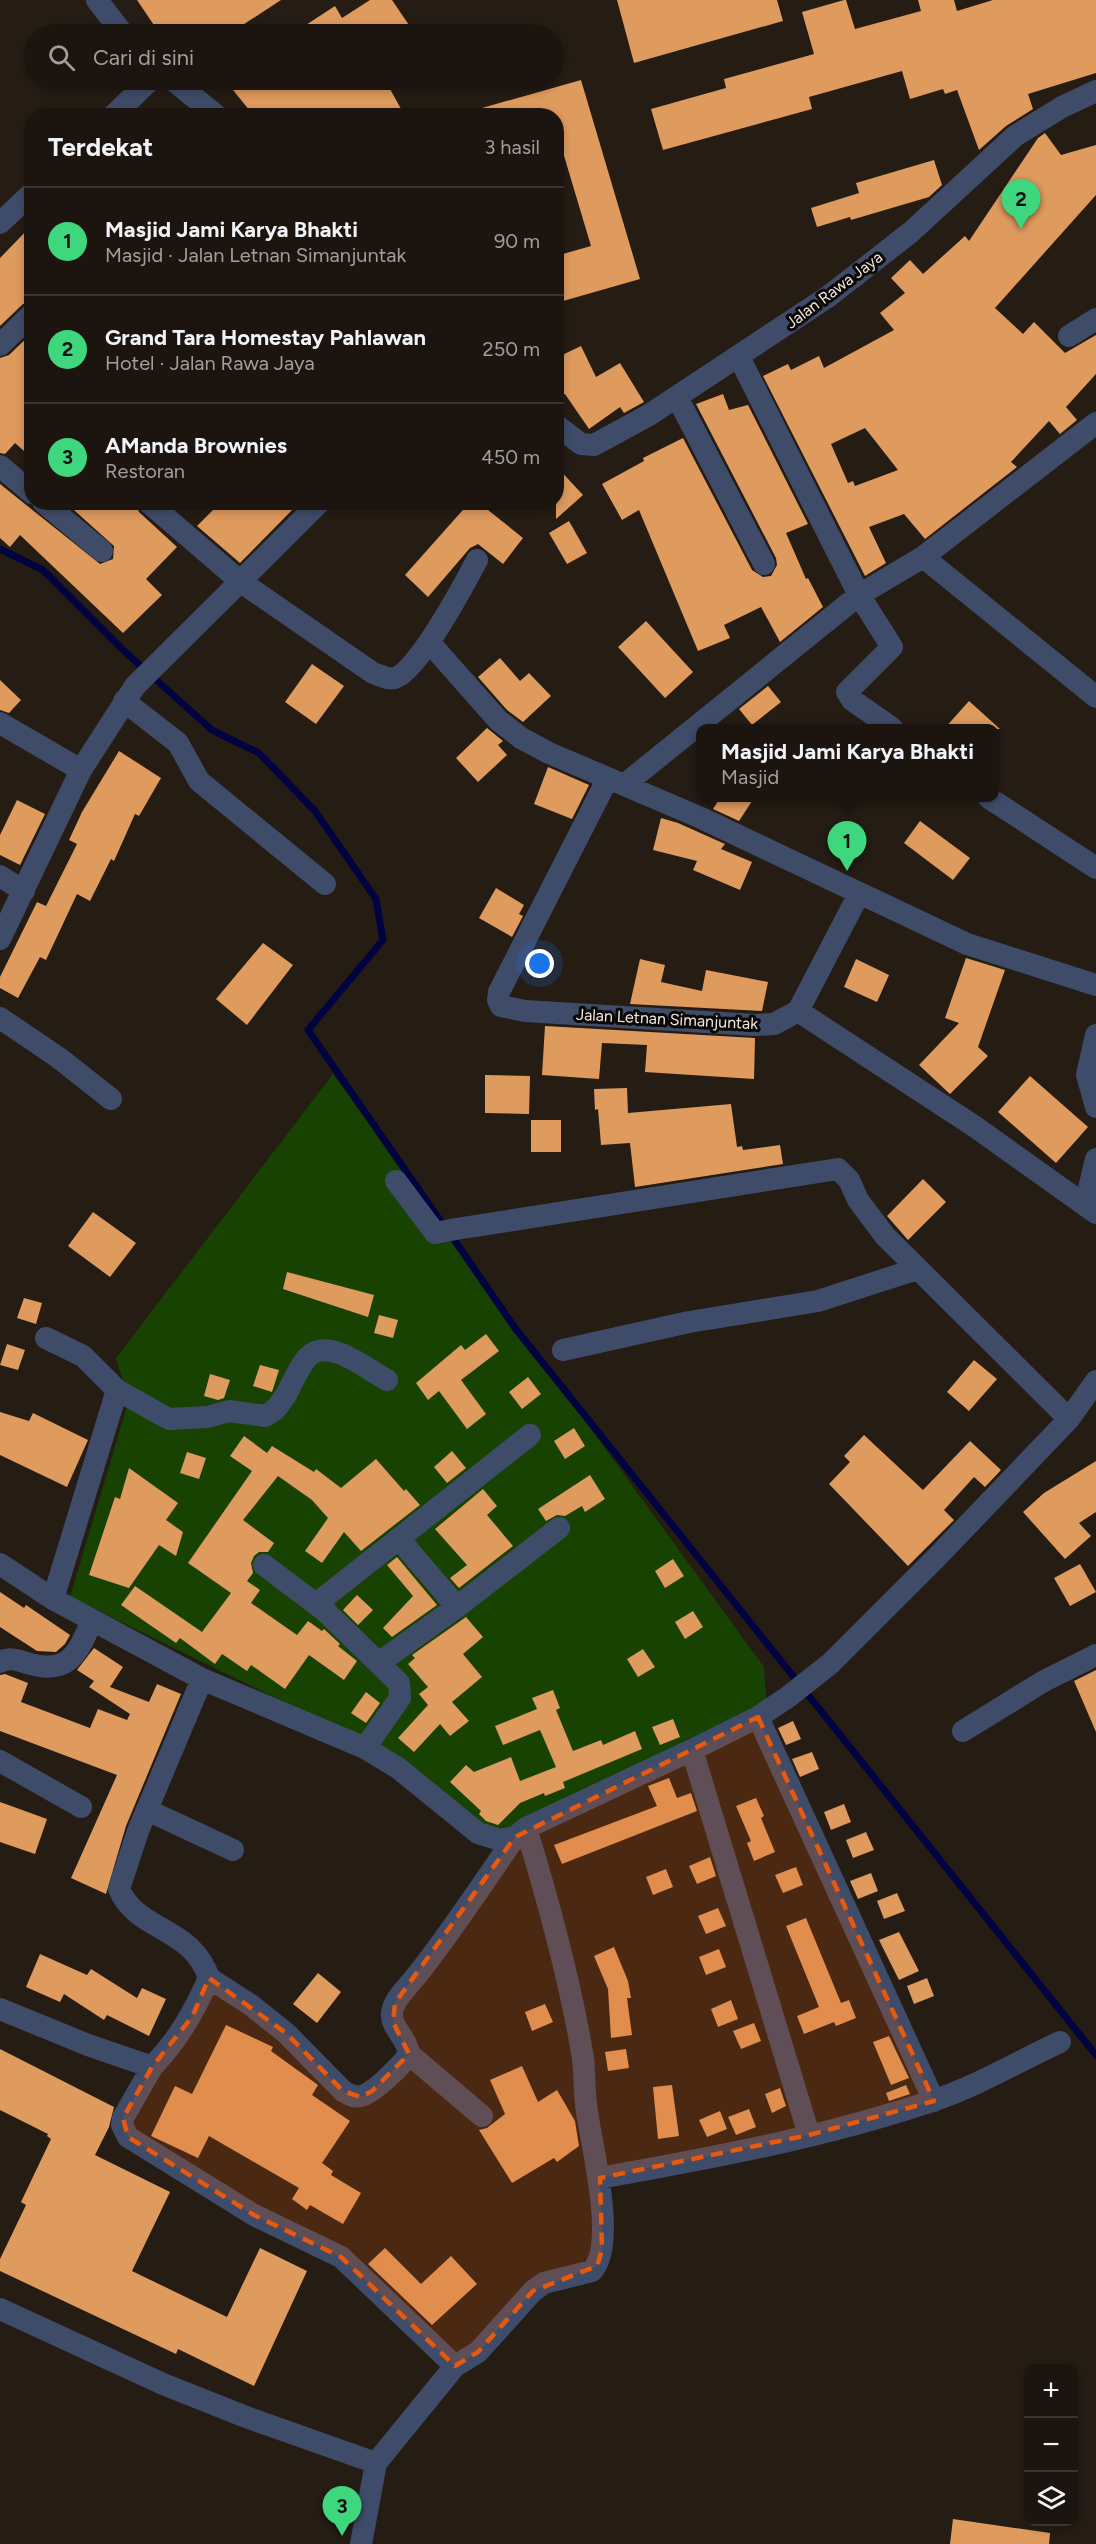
<!DOCTYPE html>
<html lang="id">
<head>
<meta charset="utf-8">
<style>
  :root { --surface:#1c150f; --page:#29221d; --text:#f1f3f6; --muted:#a09f9e; --line:#3a342f; --accent:#3ed77d }
  body { margin:0; font-family:Figtree,sans-serif; background:var(--page); color:var(--text) }
  .controls { position:absolute; right:18px; bottom:18px; display:grid; overflow:hidden; border-radius:12px; box-shadow:0 3px 9px #0003 }
  .controls button { width:54px; height:54px; display:grid; place-items:center; padding:0; border:0; border-bottom:2px solid var(--line); background:var(--surface); color:var(--text); font:30px sans-serif }
  .you { position:absolute; left:540px; top:964px; width:21px; height:21px; margin:-15px; border:4px solid #fff; border-radius:50%; background:#1a73e8; box-shadow:0 0 0 9px #1a73e833 }
  .badge { display:grid; place-items:center; width:39px; height:39px; border-radius:50%; background:var(--accent); color:#111; font-size:20px; font-weight:700 }
  .pin { position:absolute; translate:-50% -50px; filter:drop-shadow(0 2px 3px #0008) }
  .pin::after { content:''; position:absolute; top:32px; width:21px; height:18px; background:inherit; clip-path:polygon(0 0,100% 0,50% 100%) }
  .popup { position:absolute; left:696px; top:724px; width:303px; height:78px; box-sizing:border-box; display:grid; place-content:center; border-radius:12px; background:var(--surface); filter:drop-shadow(0 2px 4px #0005); font-size:20px; white-space:nowrap; color:var(--muted) }
  .popup b { font-size:22px; color:var(--text) }
  .popup::after { content:''; position:absolute; left:50%; top:100%; margin-left:-12px; border:12px solid transparent; border-top-color:var(--surface) }
  .list { margin:0; padding:0; list-style:none }
  h2 { display:flex; justify-content:space-between; align-items:center; height:78px; margin:0; padding:0 24px; font-size:26px }
  h2 small { font-size:20px; font-weight:400; color:var(--muted) }
  .list li { display:grid; grid-template-columns:39px 1fr auto; gap:18px; align-items:center; box-sizing:border-box; height:108px; padding:0 24px; border-top:2px solid var(--line) }
  .list b { display:block; font-size:22px; white-space:nowrap }
  .list p { margin:0; font-size:20px; white-space:nowrap; color:var(--muted) }
  .list em { font-size:20px; font-style:normal; color:var(--muted) }
  .icon { flex:none; width:33px; height:33px; fill:none; stroke:currentColor; stroke-width:2; stroke-linecap:round; stroke-linejoin:round }
  .map { position:relative; flex:none; width:1096px; height:2544px; overflow:hidden }
  .search { position:absolute; background:var(--surface); box-shadow:0 3px 9px #0003; left:24px; top:24px; width:540px; height:66px; display:flex; align-items:center; gap:15px; box-sizing:border-box; padding:0 21px; border-radius:33px; color:var(--muted); font-size:22px }
  .panel { position:absolute; background:var(--surface); box-shadow:0 3px 9px #0003; left:24px; top:108px; width:540px; height:402px; border-radius:24px }
  .map>svg:first-child { display:block }
  .green { fill:#184202 }
  .lines { fill:none; stroke-linecap:round; stroke-linejoin:round }
  .stream { stroke:#00033f; stroke-width:7 }
  .building { fill:#df9a5e; fill-rule:evenodd }
  .minor { stroke:#3f4c69; stroke-width:22 }
  .marked { fill:#e8590c; fill-opacity:0.2; stroke:#e8590c; stroke-width:4.5; stroke-dasharray:12 8; stroke-linejoin:round }
  .labels { text-anchor:middle; dominant-baseline:central; stroke-width:6; stroke-linejoin:round; paint-order:stroke }
  .street-label { font-size:16px; fill:#efe8e3; stroke:#0b0705 }
</style>
</head>
<body>
<div class="map">
<svg width="1096" height="2544" viewBox="0 0 1096 2544">
  <rect width="100%" height="100%" fill="#251c14"/>
  <path class="green" d="M333 1074 764 1667 767 1709 493 1838 374 1746 70 1597 129 1400 116 1358Z"/>
  <g class="lines">
    <path class="stream" d="M0 549 43 570 124 651 212 730 259 753 315 811 376 899 383 940 308 1030 444 1226
      M451 1235 515 1328 1096 2055"/>
  </g>
  <path class="building" d="M137 0H281L229 34H160Z
    M370 0H392L415 34H292L335 6 342 18Z
    M617 0H777L783 21 634 63Z
    M844 0H846L855 29 921 11 918 0H954L957 11 993 0H1096V73L1028 94 1033 109 1006 126 979 150 957 90 945 94 943 89 910 99 902 71 809 97 812 109 663 150 651 109 726 88 724 79 814 54 802 12Z
    M225 80H385L405 116H254Z
    M581 80 640 279 556 303V256L591 246 556 129V116H476L475 110Z
    M1045 133 1061 155 1096 145V195L995 308 1023 334 1034 322 1065 353 1096 335V374L1066 407 1077 420 1060 434 1049 421 1011 462 1017 467 925 539 904 514 869 527 886 563 865 576 763 376 788 364 791 370 819 356 824 368 894 330 880 313 905 293 891 278 910 260 923 274 965 236 969 241 1038 138ZM865 428 898 470 855 486 853 481 848 483 831 444Z
    M934 160 942 185 929 197 851 220 850 217 817 227 811 208 859 193 856 183Z
    M32 225V301L23 304 0 326V258Z
    M32 333 31 402 32 458 15 443 5 454 0 453V358L9 355Z
    M581 346 596 377 620 363 644 402 624 413 620 407 589 429 565 394 556 398V358Z
    M723 394 729 410 748 405 808 524 786 533 806 579 808 578 823 607 780 642 761 607 724 625 730 638 698 651 639 510 622 520 602 484 644 461 643 458 683 438 752 570 763 577 771 576 777 565 776 558 696 404Z
    M556 466 583 495 556 519Z
    M0 484 100 564 113 559 114 546 65 502H135L139 512 177 547 146 579 162 595 123 633 20 535 10 547 0 538Z
    M221 502H300L240 563 197 526Z
    M470 502H478L523 538 503 564 478 544 470 548 428 597 405 575Z
    M569 521 587 553 567 564 549 533Z
    M646 621 693 672 665 698 618 647Z
    M500 658 520 681 529 673 551 696 523 722 507 710 478 677Z
    M312 664 344 686 316 724 285 702Z
    M0 680 21 700 9 713 0 710Z
    M768 686 781 702 752 725 739 709Z
    M969 701 1000 729H944Z
    M487 728 503 741 498 745 507 755 478 782 456 758Z
    M119 751 161 778 139 816 135 814 114 861 111 859 90 901 77 894 46 960 40 957 18 998 0 988V977L37 902 46 906 77 844 69 840 82 812Z
    M548 767 589 785 572 819 534 804Z
    M720 798H754L739 821 713 809Z
    M17 800 45 814 20 865 0 855V835Z
    M661 818 678 823 725 844 721 849 752 862 740 890 693 870 697 861 653 850Z
    M920 821 970 858 953 880 904 843Z
    M496 888 524 905 519 914 523 916 512 937 479 918Z
    M263 943 293 965 247 1025 216 999Z
    M966 958 1005 970 978 1047 988 1056 950 1094 919 1065 959 1023 945 1018Z
    M640 959 665 965 661 982 702 991 706 970 768 982 762 1011 630 1004Z
    M856 959 889 975 877 1002 844 987Z
    M545 1026 755 1038 754 1079 645 1072 647 1045 602 1043 599 1079 542 1075Z
    M485 1075 530 1076 529 1114 485 1113Z
    M1030 1076 1088 1127 1056 1163 998 1112Z
    M627 1088 628 1113 731 1104 737 1147 742 1146 743 1150 780 1145 783 1164 635 1187 630 1143 601 1145 598 1109 595 1110 594 1089Z
    M531 1120H561V1152H531Z
    M923 1179 946 1202 908 1240 887 1216Z
    M93 1212 136 1243 110 1277 68 1246Z
    M287 1272 374 1295 368 1317 283 1289Z
    M24 1298 42 1303 36 1324 17 1318Z
    M379 1315 398 1320 393 1338 374 1333Z
    M486 1334 499 1351 461 1380 486 1414 467 1429 439 1391 428 1400 416 1383 461 1345 465 1350Z
    M7 1344 25 1350 18 1370 0 1365Z
    M974 1360 997 1379 969 1411 947 1392Z
    M260 1365 279 1370 272 1392 253 1386Z
    M210 1374 230 1380 224 1398 218 1400 204 1396Z
    M528 1377 541 1394 522 1409 509 1392Z
    M0 1412 29 1421 33 1413 88 1440 67 1487 0 1455Z
    M574 1428 585 1446 565 1459 554 1441Z
    M864 1435 923 1490 970 1441 1001 1470 985 1487 974 1477 944 1510 954 1520 908 1566 829 1484 850 1462 844 1456Z
    M244 1436 267 1453 272 1446 314 1472 316 1469 341 1488 376 1459 404 1491 406 1489 420 1505 361 1551 344 1532 322 1563 305 1551 328 1518 312 1500 278 1476 243 1520 274 1543 268 1552H259L254 1556 251 1563 253 1573 247 1581 260 1590 251 1603 297 1635 308 1621 322 1631 324 1629 340 1644 338 1646 357 1661 344 1680 309 1655 285 1689 251 1665 247 1671 222 1654 215 1664 180 1638 176 1643 121 1605 135 1586 202 1632 231 1593 188 1563 252 1471 230 1456Z
    M452 1451 466 1468 447 1483 434 1467Z
    M187 1452 206 1458 199 1479 180 1473Z
    M1096 1461V1512L1079 1523 1091 1536 1065 1559 1023 1512 1044 1493Z
    M129 1468 178 1503 166 1520 183 1532 176 1556 159 1545 129 1588 89 1575 115 1497 120 1499Z
    M590 1475 605 1499 585 1512 582 1506 565 1516 557 1515 546 1521 538 1509Z
    M483 1489 497 1506 487 1515 513 1546 459 1588 450 1578 467 1565 435 1529Z
    M397 1557 437 1605 392 1637 383 1628 413 1596 387 1565Z
    M673 1559 684 1576 665 1588 655 1571Z
    M1080 1564 1096 1592 1070 1606 1054 1578Z
    M0 1592 24 1608 26 1605 70 1635 65 1644 56 1652 37 1651 0 1627Z
    M357 1595 373 1610 358 1625 343 1610Z
    M693 1611 703 1627 685 1639 675 1622Z
    M466 1617 483 1637 463 1654 482 1677 452 1702 469 1721 450 1736 440 1724 414 1752 398 1738 428 1705 419 1694 428 1687 408 1664 415 1658 412 1655Z
    M94 1648 123 1667 110 1687 149 1702 157 1684 181 1694 126 1826 106 1894 71 1878 117 1775 0 1731V1675L5 1674 28 1683 21 1702 90 1728 98 1709 127 1720 130 1714 89 1687 94 1681 77 1670Z
    M643 1649 655 1667 638 1677 627 1659Z
    M1096 1670V1732L1074 1681Z
    M553 1690 560 1708 556 1710 573 1751 601 1740 603 1745 635 1731 642 1749 563 1782 565 1788 545 1796 544 1793 520 1803 498 1825 486 1821 479 1814 481 1811 450 1782 466 1765 474 1772 511 1757 520 1781 556 1767 540 1730 503 1745 495 1726 537 1709 532 1698Z
    M366 1692 380 1703 366 1723 351 1713Z
    M673 1719 680 1737 660 1745 652 1727Z
    M793 1721 801 1739 786 1745 778 1728Z
    M812 1752 819 1769 800 1777 792 1759Z
    M669 1778 677 1798 691 1793 697 1811 562 1864 554 1845 657 1806 648 1786Z
    M756 1798 764 1816 761 1818 775 1852 754 1861 747 1843 751 1841 736 1806Z
    M0 1802 47 1819 35 1854 0 1842Z
    M844 1804 851 1822 831 1830 824 1812Z
    M866 1832 874 1850 853 1858 846 1840Z
    M710 1857 716 1876 697 1884 689 1866Z
    M796 1867 803 1885 783 1893 775 1875Z
    M666 1869 673 1887 653 1895 646 1877Z
    M871 1873 878 1891 858 1899 850 1881Z
    M897 1893 905 1911 884 1919 877 1901Z
    M718 1908 726 1926 706 1934 698 1916Z
    M806 1918 841 2003 849 2000 856 2018 836 2026 834 2022 804 2034 797 2016 819 2007 786 1926Z
    M899 1932 919 1971 899 1980 879 1940Z
    M614 1947 628 1981 631 1998H627L632 2035 611 2038 608 1989 594 1956Z
    M719 1949 726 1967 706 1975 699 1957Z
    M40 1954 87 1975 91 1969 137 1998 142 1988 166 1999 149 2036 107 2015 104 2020 64 1994 60 2002 26 1987Z
    M318 1973 341 1992 317 2023 293 2004Z
    M927 1978 934 1996 914 2004 907 1986Z
    M731 2000 738 2019 718 2027 711 2009Z
    M545 2004 553 2022 532 2031 525 2012Z
    M754 2023 761 2041 741 2049 733 2031Z
    M226 2025 273 2047 271 2051 318 2085 312 2095 350 2121 322 2163 333 2171 331 2175 361 2193 343 2224 310 2205 307 2210 292 2199 299 2188 209 2136 198 2158 151 2136 175 2086 192 2094Z
    M889 2036 909 2078 891 2085 873 2042Z
    M0 2049 114 2107 109 2127 95 2155 170 2192 132 2271 227 2317 260 2248 307 2271 254 2386 178 2349 176 2354 0 2271V2259L26 2205 21 2202 51 2139 47 2136 48 2134 0 2110Z
    M626 2049 629 2068 608 2071 605 2052Z
    M522 2066 538 2102 557 2090 575 2121 579 2146 557 2162 554 2158 512 2183 479 2130 487 2128 505 2114 490 2080Z
    M672 2085 679 2136 658 2139 653 2087Z
    M906 2085 910 2094 889 2101 886 2093Z
    M780 2088 786 2106 772 2113 765 2094Z
    M749 2109 756 2127 736 2135 728 2117Z
    M720 2111 727 2129 707 2137 699 2120Z
    M385 2248 421 2284 451 2256 477 2284 432 2325 368 2264Z
    M953 2519 1050 2533 1049 2544H950Z"/>
  <g class="lines">
    <path class="minor" d="M97 0 123 34
      M173 80 217 116
      M113 116 150 80
      M0 223 32 193
      M1069 336 1096 319
      M0 345 32 314
      M739 357 859 595 892 647 847 692 852 700 892 728
      M677 397 764 564
      M556 425 581 444 594 445 649 415 829 296 911 232 1015 136 1062 107 1096 91
      M0 466 32 493
      M43 502 102 551
      M148 502 241 582 373 673C380 675 388 680 395 678 418 671 465 583 477 560
      M923 557 1096 697
      M429 642 498 720 521 738 549 753 699 817 967 944 1096 985
      M124 701 178 743 199 781 325 884
      M0 723 81 770
      M608 778 499 992 498 1000 501 1006 525 1011 755 1025 774 1024 798 1011 974 1126 1096 1213
      M624 785 859 595 923 557 1096 423
      M989 798 1096 868
      M0 876 24 891
      M0 939 81 770 135 686 320 502
      M798 1011 859 894
      M0 1018 59 1058 111 1099
      M1096 1035 1087 1075 1096 1107
      M396 1181 435 1233 456 1229 838 1169 849 1180 858 1200 885 1236 1069 1419
      M1085 1205 1096 1159
      M46 1338 83 1356 117 1390 53 1599
      M563 1350 689 1322 818 1301 917 1269
      M117 1390 169 1419 208 1417 229 1411 265 1416C276 1411 280 1404 287 1393 293 1382 299 1366 308 1357 328 1336 368 1370 387 1380
      M399 1539 457 1607
      M0 1564 53 1599 202 1679 365 1748 398 1768 478 1833 500 1840 515 1837 526 1828 692 1750 758 1717 788 1697 831 1663 937 1557 1069 1419 1096 1381
      M264 1565 325 1611 399 1683 400 1698 365 1748
      M316 1604 530 1435
      M0 1662C9 1657 17 1660 27 1663 68 1676 78 1654 92 1620
      M380 1662 457 1607 559 1528
      M758 1717 934 2101
      M963 1731 1044 1681 1096 1655
      M692 1750 809 2135
      M0 1761 81 1807
      M147 1810 233 1850
      M209 1978 251 2005 286 2033 343 2091C348 2094 354 2098 361 2096 374 2093 402 2065 409 2054 408 2039 390 2027 392 2013 393 1999 409 1986 417 1975 452 1931 483 1883 515 1837
      M0 2009 88 2045 152 2067C178 2040 194 2012 209 1978 192 1926 137 1932 119 1889L138 1831 202 1679
      M409 2054 482 2116
      M152 2067 123 2118 122 2125 128 2137 254 2215 341 2257 455 2366
      M600 2178C712 2158 825 2137 932 2101 975 2087 1019 2061 1060 2042
      M0 2309 163 2384 246 2417 376 2463
      M361 2544 376 2463 455 2366 478 2352 533 2291 544 2283 592 2271C617 2245 592 2147 587 2112 584 2094 585 2076 583 2058 570 1980 549 1903 526 1828"/>
  </g>
  <path class="marked" d="M758 1717 934 2101 809 2135 600 2178 602 2250 597 2266 533 2291 478 2352 455 2366 341 2257 254 2215 128 2137 123 2118 152 2067 192 2017 209 1978 286 2033 343 2091 361 2097 372 2091 409 2054 393 2022 395 2003 515 1837Z"/>
  <g class="labels">
    <g class="street-label">
      <text transform="translate(834 290) rotate(-37)">Jalan Rawa Jaya</text>
      <text transform="translate(667 1019) rotate(3)">Jalan Letnan Simanjuntak</text>
    </g>
  </g>
</svg>
<div class="controls">
<button>+</button>
<button>−</button>
<button><svg class="icon" aria-label="layers" viewBox="0 0 24 24"><path d="M12 4l9 5-9 5-9-5zM3 14l9 5 9-5"/></svg></button>
</div>
<div class="you"></div>
<div class="pin badge" style="left:847px;top:871px">1</div>
<div class="popup"><b>Masjid Jami Karya Bhakti</b>Masjid</div>
<div class="pin badge" style="left:1021px;top:229px">2</div>
<div class="pin badge" style="left:342px;top:2536px">3</div>
<div class="search"><svg class="icon" aria-label="search" viewBox="0 0 24 24"><circle cx="10" cy="10" r="6"/><path d="M15 15l6 6"/></svg>Cari di sini</div>
<section class="panel">
<h2>Terdekat<small>3 hasil</small></h2>
<ul class="list">
<li><span class="badge">1</span><div><b>Masjid Jami Karya Bhakti</b><p>Masjid · Jalan Letnan Simanjuntak</p></div><em>90 m</em></li>
<li><span class="badge">2</span><div><b>Grand Tara Homestay Pahlawan</b><p>Hotel · Jalan Rawa Jaya</p></div><em>250 m</em></li>
<li><span class="badge">3</span><div><b>AManda Brownies</b><p>Restoran</p></div><em>450 m</em></li>
</ul>
</section>
</div>
</body>
</html>
